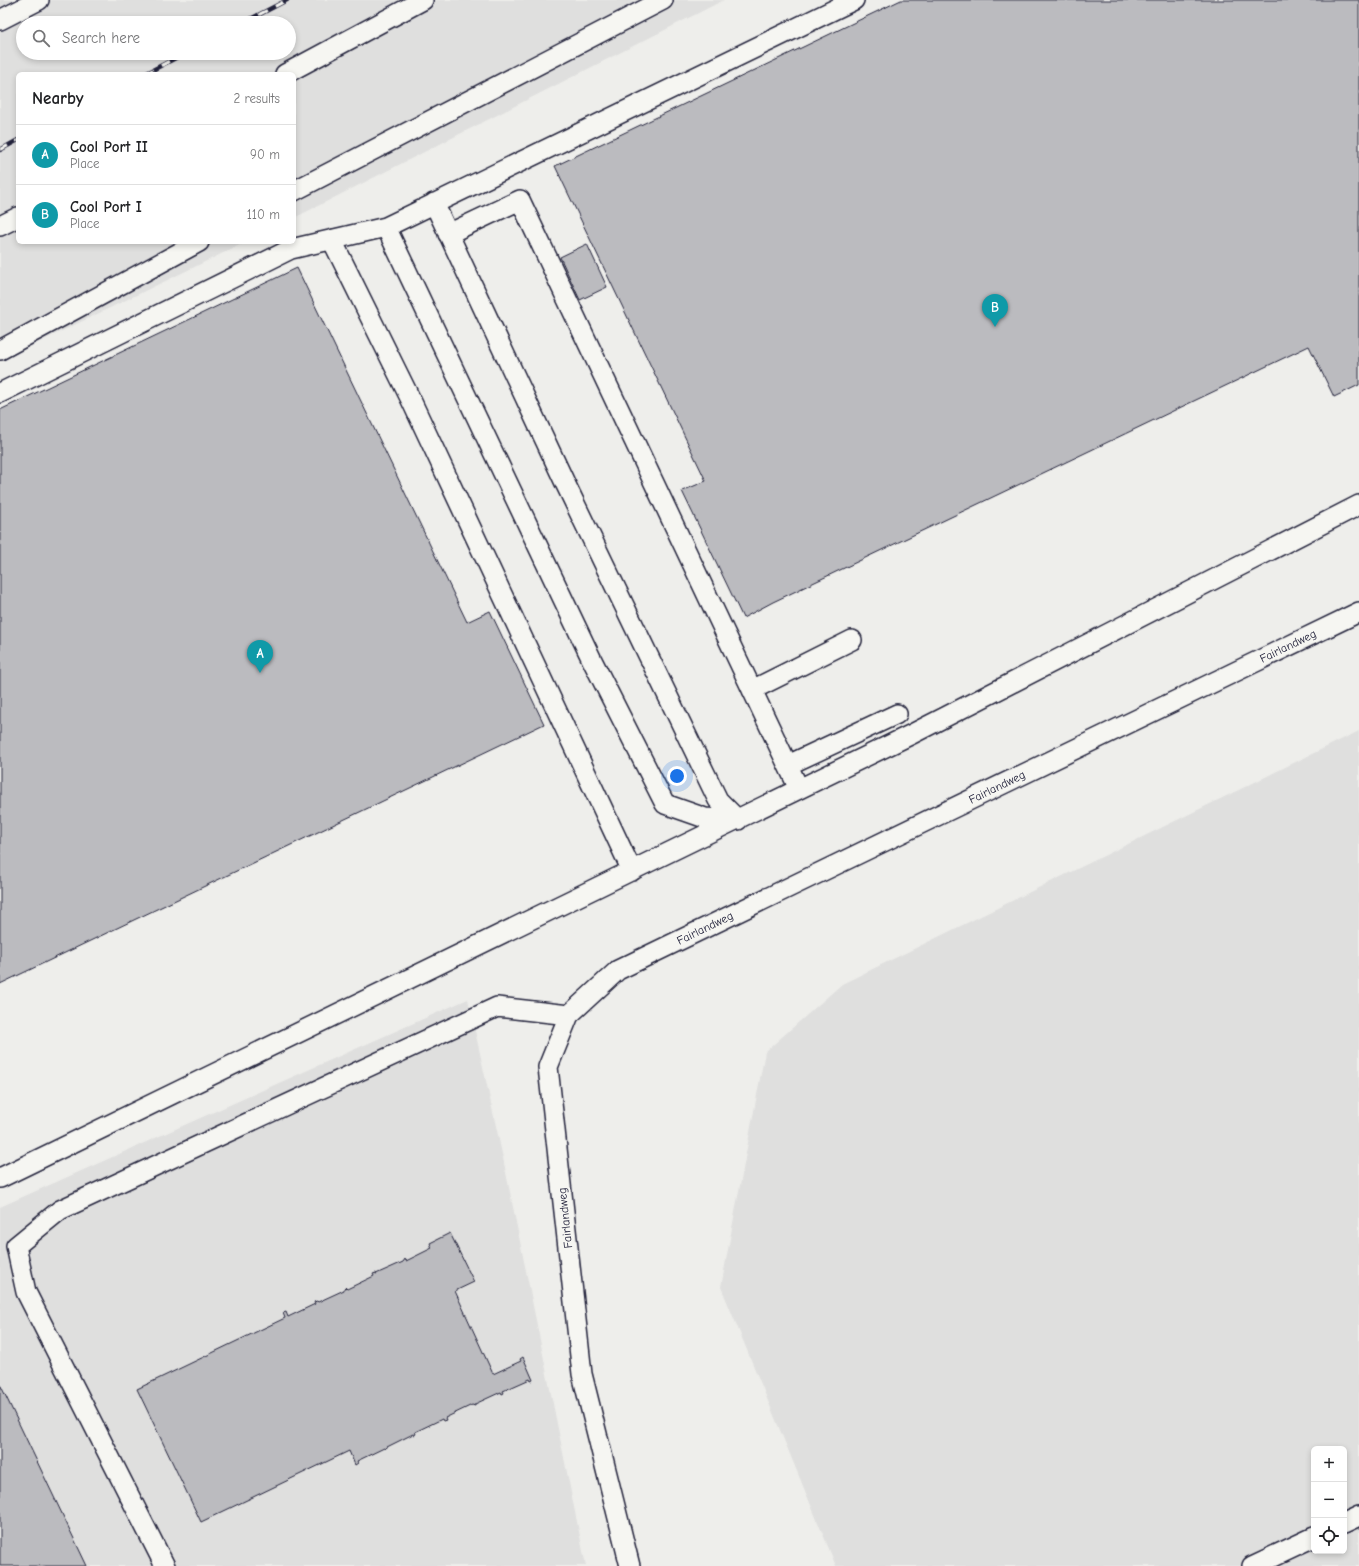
<!DOCTYPE html>
<html lang="en">
<head>
<meta charset="utf-8">
<style>
  :root { --surface:#fff; --page:#f2f2f2; --text:#202124; --muted:#757577; --line:#e0e0e0; --accent:#ea580c }
  body { margin:0; font-family:"Comic Neue",sans-serif; background:var(--page); color:var(--text) }
  .controls { position:absolute; right:12px; bottom:12px; display:grid; overflow:hidden; border-radius:6px; box-shadow:0 2px 6px #0003 }
  .controls button { width:36px; height:36px; display:grid; place-items:center; padding:0; border:0; border-bottom:1px solid var(--line); background:var(--surface); color:var(--text); font:20px sans-serif }
  .you { position:absolute; left:677px; top:776px; width:14px; height:14px; margin:-10px; border:3px solid #fff; border-radius:50%; background:#1a73e8; box-shadow:0 0 0 6px #1a73e833 }
  .badge { display:grid; place-items:center; width:26px; height:26px; border-radius:50%; background:var(--accent); color:#fff; font-size:13px; font-weight:700 }
  .pin { position:absolute; translate:-50% -33px; filter:drop-shadow(0 1px 2px #0008) }
  .pin::after { content:''; position:absolute; top:21px; width:14px; height:12px; background:inherit; clip-path:polygon(0 0,100% 0,50% 100%) }
  .list { margin:0; padding:0; list-style:none }
  h2 { display:flex; justify-content:space-between; align-items:center; height:52px; margin:0; padding:0 16px; font-size:17px }
  h2 small { font-size:13px; font-weight:400; color:var(--muted) }
  .list li { display:grid; grid-template-columns:26px 1fr auto; gap:12px; align-items:center; box-sizing:border-box; height:60px; padding:0 16px; border-top:1px solid var(--line) }
  .list b { display:block; font-size:15px; white-space:nowrap }
  .list p { margin:0; font-size:13px; white-space:nowrap; color:var(--muted) }
  .list em { font-size:13px; font-style:normal; color:var(--muted) }
  .icon { flex:none; width:22px; height:22px; fill:none; stroke:currentColor; stroke-width:2; stroke-linecap:round; stroke-linejoin:round }
  .map { position:relative; flex:none; width:1359px; height:1566px; overflow:hidden }
  .search { position:absolute; background:var(--surface); box-shadow:0 2px 6px #0003; left:16px; top:16px; width:280px; height:44px; display:flex; align-items:center; gap:10px; box-sizing:border-box; padding:0 14px; border-radius:22px; color:var(--muted); font-size:15px }
  .panel { position:absolute; background:var(--surface); box-shadow:0 2px 6px #0003; left:16px; top:72px; width:280px; height:172px; border-radius:6px }
  .map>svg:first-child { display:block }
  .built { fill:#dfdfde; fill-rule:evenodd }
  .building { fill:#bbbbbf; stroke:#22223b }
  .lines { fill:none; stroke-linecap:round; stroke-linejoin:round }
  .service-casing { stroke:#22223b; stroke-width:22 }
  .service { stroke:#f6f6f2; stroke-width:19 }
  .rail-casing { stroke:#22223b; stroke-width:4.5 }
  .rail { stroke:#f6f6f2; stroke-width:3; stroke-dasharray:9; stroke-linecap:butt }
  .labels { text-anchor:middle; dominant-baseline:central; stroke-width:4; stroke-linejoin:round; paint-order:stroke }
  .street-label { font-size:12px; fill:#22223b; stroke:#f6f6f2 }
</style>
</head>
<body>
<div class="map">
<svg width="1359" height="1566" viewBox="0 0 1359 1566">
  <rect width="100%" height="100%" fill="#eeeeeb"/>
  <filter id="ink" filterUnits="userSpaceOnUse"><feTurbulence type="fractalNoise" baseFrequency=".025" numOctaves="2"/><feDisplacementMap in="SourceGraphic" scale="8" xChannelSelector="R" yChannelSelector="G"/><feConvolveMatrix kernelMatrix="1 2 1 2 8 2 1 2 1" color-interpolation-filters="sRGB"/></filter>
  <g filter="url(#ink)">
    <path class="built" d="M0 0H724L294 218V74H18V242H246L0 361ZM23 23H289V53H23Z
      M1359 731V1566H836L721 1287 765 1052 842 984ZM1314 1449H1344V1551H1314Z
      M468 999 503 1158 586 1566H0V1207Z"/>
    <path class="building" d="M901 0H1359V385L1334 397 1309 346 773 602 743 618 682 491 706 481 555 166Z
      M587 244 607 287 580 300 560 257Z
      M297 268 467 622 490 611 544 724 0 984V410Z
      M450 1233 474 1282 455 1291 493 1374 521 1361 520 1359 523 1357 533 1380 531 1381 530 1379 503 1391 504 1393 502 1394 501 1392 475 1404V1406L472 1405 445 1418 446 1420 443 1421 442 1419 415 1432 416 1434 414 1435 413 1434 387 1447 385 1449 384 1448 357 1461 358 1463 355 1465 349 1451 201 1522 137 1389 285 1318 283 1313 286 1312 288 1317 315 1304 314 1302 317 1301 318 1302 344 1290V1288L345 1287 347 1289 374 1276 373 1274 376 1273V1274L403 1262 405 1259 406 1261 432 1248 430 1243Z
      M0 1384 87 1566H0Z"/>
    <g class="lines">
      <defs>
        <path id="service" d="M0 20 39 0
          M285 74 423 0
          M294 191 663 0
          M434 203 566 485 718 800 738 820
          M0 226 18 217
          M386 227 592 660 665 804 705 818 736 820
          M448 234 520 200 799 789
          M332 240 411 400 632 871
          M0 350 199 242
          M0 393 291 249 386 227 854 0
          M752 690 852 640
          M788 765 897 714
          M0 1178 912 734 1359 505
          M1344 1523 1359 1516
          M165 1566 26 1292 16 1246 60 1210 497 1007 569 1015
          M630 1566 582 1374 548 1067 569 1015 618 970 1359 612
          M1252 1566 1314 1537"/>
      </defs>
      <use href="#service" class="service-casing"/>
      <use href="#service" class="service"/>
      <defs>
        <path id="rail" d="M243 23 287 0
          M145 74 185 53
          M0 150 18 140"/>
      </defs>
      <use href="#rail" class="rail-casing"/>
      <use href="#rail" class="rail"/>
    </g>
  </g>
  <g class="labels">
    <g class="street-label">
      <text transform="translate(1288 646) rotate(-26)">Fairlandweg</text>
      <text transform="translate(997 787) rotate(-26)">Fairlandweg</text>
      <text transform="translate(705 928) rotate(-26)">Fairlandweg</text>
      <text transform="translate(565 1218) rotate(-96)">Fairlandweg</text>
    </g>
  </g>
</svg>
<div class="controls">
<button>+</button>
<button>−</button>
<button><svg class="icon" aria-label="locate" viewBox="0 0 24 24"><circle cx="12" cy="12" r="6"/><path d="M12 2v4M12 18v4M2 12h4M18 12h4"/></svg></button>
</div>
<div class="you"></div>
<div class="pin badge" style="left:260px;top:673px;background:#0f9aa8">A</div>
<div class="pin badge" style="left:995px;top:327px;background:#0f9aa8">B</div>
<div class="search"><svg class="icon" aria-label="search" viewBox="0 0 24 24"><circle cx="10" cy="10" r="6"/><path d="M15 15l6 6"/></svg>Search here</div>
<section class="panel">
<h2>Nearby<small>2 results</small></h2>
<ul class="list">
<li><span class="badge" style="background:#0f9aa8">A</span><div><b>Cool Port II</b><p>Place</p></div><em>90 m</em></li>
<li><span class="badge" style="background:#0f9aa8">B</span><div><b>Cool Port I</b><p>Place</p></div><em>110 m</em></li>
</ul>
</section>
</div>
</body>
</html>
